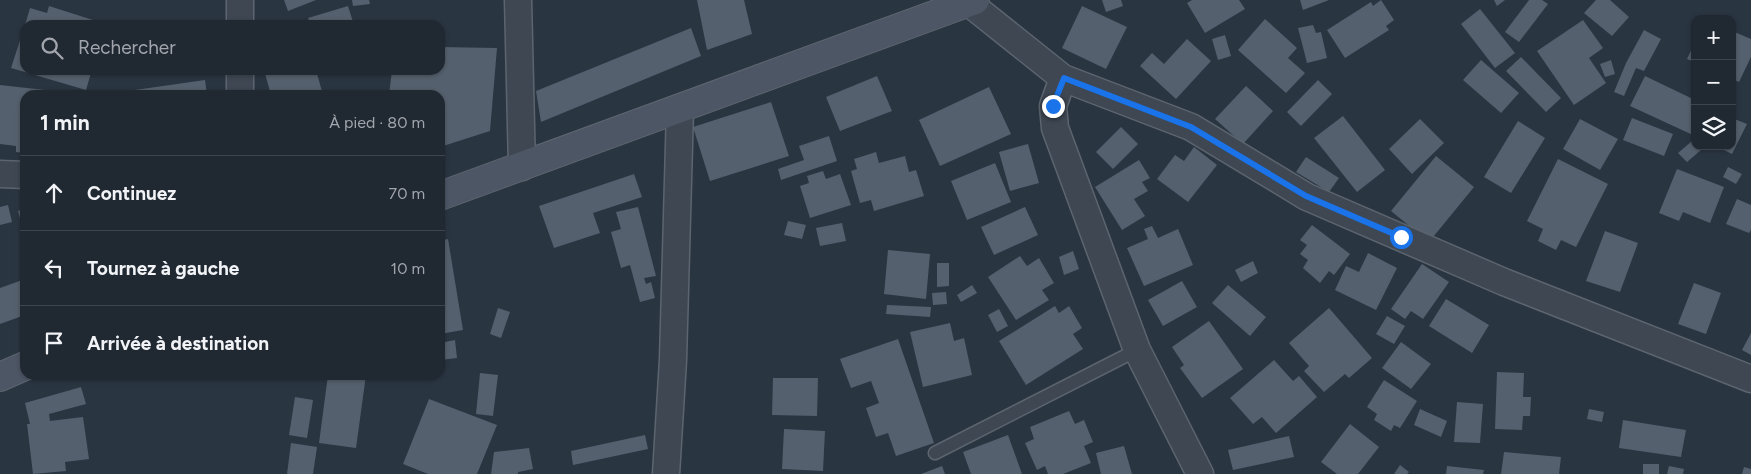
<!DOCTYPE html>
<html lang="fr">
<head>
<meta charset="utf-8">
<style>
  :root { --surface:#202832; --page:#28303a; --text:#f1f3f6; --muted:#a2a6ac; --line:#3d444d }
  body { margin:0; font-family:Figtree,sans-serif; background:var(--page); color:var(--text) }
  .controls { position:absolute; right:15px; top:15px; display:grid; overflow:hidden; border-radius:10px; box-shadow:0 1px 4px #0004 }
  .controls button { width:45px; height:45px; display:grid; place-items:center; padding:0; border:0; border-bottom:1px solid var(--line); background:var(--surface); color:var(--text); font:25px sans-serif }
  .stop { position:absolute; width:15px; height:15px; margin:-11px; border:4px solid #1a73e8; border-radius:50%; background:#fff }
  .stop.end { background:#1a73e8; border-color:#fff; box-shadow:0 1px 5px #0008 }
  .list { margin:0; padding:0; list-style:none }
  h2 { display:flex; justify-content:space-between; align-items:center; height:65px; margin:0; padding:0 20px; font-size:21px }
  h2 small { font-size:16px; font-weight:400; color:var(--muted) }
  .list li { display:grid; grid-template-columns:32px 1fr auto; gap:15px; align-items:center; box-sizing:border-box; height:75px; padding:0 20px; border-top:1px solid var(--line) }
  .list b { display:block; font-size:19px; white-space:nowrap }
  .list em { font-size:16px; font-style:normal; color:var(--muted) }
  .icon { flex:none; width:28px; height:28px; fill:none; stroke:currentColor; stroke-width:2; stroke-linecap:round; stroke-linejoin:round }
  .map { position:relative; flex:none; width:1751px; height:474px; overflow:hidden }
  .search { position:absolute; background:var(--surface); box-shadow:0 1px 4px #0004; left:20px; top:20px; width:425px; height:55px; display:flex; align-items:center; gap:12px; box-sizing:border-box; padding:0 18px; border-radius:15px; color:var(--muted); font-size:19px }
  .panel { position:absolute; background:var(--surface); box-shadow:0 1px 4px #0004; left:20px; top:90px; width:425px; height:290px; border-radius:15px }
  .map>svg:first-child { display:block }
  .building { fill:#54606d }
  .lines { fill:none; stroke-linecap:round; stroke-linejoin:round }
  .lane-casing { stroke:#5c656f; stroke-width:15 }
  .street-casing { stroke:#5c656f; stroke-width:29 }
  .secondary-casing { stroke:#5c656f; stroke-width:30 }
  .lane { stroke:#3e4752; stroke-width:12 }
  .street { stroke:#3e4752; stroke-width:26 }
  .secondary { stroke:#4d5665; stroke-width:28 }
  .route { stroke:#1a73e8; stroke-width:6 }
</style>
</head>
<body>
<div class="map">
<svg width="1751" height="474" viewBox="0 0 1751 474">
  <rect width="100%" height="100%" fill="#2a3542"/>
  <path class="building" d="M284 0H316L288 11Z
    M352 0H369L370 4 353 6Z
    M697 0H744L752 34 707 50Z
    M1102 0H1121L1123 6 1106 12Z
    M1192 0H1239L1245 9 1205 33 1187 3Z
    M1300 0H1329L1303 10Z
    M1381 0 1394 20 1386 26 1389 30 1345 58 1327 30 1371 2 1373 6Z
    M1494 0H1505L1497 6Z
    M1529 0H1542L1548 4 1519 42 1505 32Z
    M1596 0H1610L1629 17 1612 36 1584 13Z
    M49 6 96 21 94 25H25L30 8 47 13Z
    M348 6 354 25H311L308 18Z
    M1082 6 1127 27 1106 69 1062 48Z
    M1480 9 1515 53 1495 68 1461 24Z
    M1265 19 1297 48 1288 58 1305 73 1286 93 1238 50Z
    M1583 20 1603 48 1589 58 1606 83 1574 105 1537 51Z
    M25 25V70H98L96 75 91 73 86 90 11 68Z
    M1313 25 1316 33 1321 32 1327 58 1307 63 1298 28Z
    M691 28 701 56 541 122 536 91Z
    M1644 30 1661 39 1644 71 1636 68 1624 96 1614 92 1626 63Z
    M1732 31 1751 39V57L1739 82 1732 79Z
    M1225 35 1231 56 1218 60 1212 39Z
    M1187 39 1211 61 1176 99 1140 66 1152 53 1164 64Z
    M1695 42V62L1687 59Z
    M440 47 497 48 490 131 440 147V95H389L392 70H440Z
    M1521 57 1561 98 1546 112 1506 71Z
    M1481 60 1519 93 1501 113 1463 80Z
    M1611 60 1615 74 1605 77 1600 64Z
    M264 70H316L323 95H271Z
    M877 76 892 111 840 131 826 97Z
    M1645 76 1695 100V136L1630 106Z
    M205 80 207 95H121V92Z
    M1318 80 1332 94 1301 126 1287 112Z
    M0 85 54 91 53 95H25V153L16 152V146L0 144Z
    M1246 86 1273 111 1243 144 1215 119Z
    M989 87 1011 134 940 166 919 120Z
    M771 102 789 156 710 181 693 127Z
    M1343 116 1385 170 1357 192 1314 138Z
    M1632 118 1673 134 1664 156 1623 140Z
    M1732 118 1747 124 1732 154 1716 146H1732Z
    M1420 119 1444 143 1412 174 1389 149Z
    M1580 119 1618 139 1600 170 1563 149Z
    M1518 121 1545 138 1511 193 1484 177Z
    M1121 127 1138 144 1113 169 1096 152Z
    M829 136 837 161 781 180 778 169 804 160 799 146Z
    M1692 141 1695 146H1697L1701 150 1687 162 1678 153Z
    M1028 144 1039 183 1010 191 999 152Z
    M1194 147 1217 165 1188 202 1157 179 1175 155 1184 161Z
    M876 152 879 163 905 156 909 172 916 170 924 196 874 211 871 200 860 203 851 171 857 169 854 159Z
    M1436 156 1474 187 1429 242 1391 211Z
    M1306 157 1339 178 1329 192 1296 172Z
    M1558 159 1608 184 1576 247 1561 240 1556 250 1538 241 1543 229 1527 221Z
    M1139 160 1150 178 1142 182 1148 191 1134 199 1145 216 1122 230 1095 187Z
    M995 163 1011 202 967 220 951 181Z
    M1728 167 1742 174 1736 184 1723 177Z
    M1677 169 1724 187 1710 223 1683 212 1679 221 1659 213Z
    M823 171 826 179 840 174 851 205 810 218 800 186 809 183 807 176Z
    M634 174 642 197 593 213 600 233 554 248 539 206Z
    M1737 199 1751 205V230L1749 233 1726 224Z
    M8 205 12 222 0 225V207Z
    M638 207 656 276 644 278 646 284 651 282 655 298 640 302 630 265 621 268 611 232 621 229 616 212Z
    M1025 207 1038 235 994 255 981 227Z
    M25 209V234H24L18 211Z
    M788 221 806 225 802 239 784 235Z
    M842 223 846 241 820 246 816 228Z
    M1312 225 1350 254 1334 275 1329 271 1320 283 1303 268 1308 260 1300 254 1307 245 1300 240Z
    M1152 226 1158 238 1178 229 1193 265 1144 286 1127 248 1148 239 1144 229Z
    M1605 231 1638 243 1620 292 1586 281Z
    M448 239 463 330 440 334V241Z
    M888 250 930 254 926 299 884 294Z
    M1073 251 1079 269 1064 275 1059 257Z
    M1368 253 1397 268 1376 310 1335 290 1346 266 1359 272Z
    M1020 256 1027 266 1039 258 1054 283 1042 290 1049 300 1016 320 988 277Z
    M1253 261 1258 273 1241 282 1235 270Z
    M937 263H949V286L937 287Z
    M1422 264 1449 282 1423 319 1411 311 1405 319 1391 309Z
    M25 279V315L0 324V288Z
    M1182 281 1197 307 1163 326 1148 300Z
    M1694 283 1721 293 1706 334 1678 324Z
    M972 285 977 293 961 302 957 295Z
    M1228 285 1266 317 1250 336 1212 303Z
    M946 292 947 304 933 305 932 293Z
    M1446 299 1489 325 1472 353 1429 326Z
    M887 305 931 307 930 317 886 314Z
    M1055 306 1059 313 1069 306 1082 328 1073 334 1083 349 1026 385 999 341Z
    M498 308 510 312 501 338 490 334Z
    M1329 308 1372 358 1349 378 1345 374 1324 392 1304 371 1309 366 1289 343Z
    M999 309 1008 326 997 332 988 315Z
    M1387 316 1405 326 1394 344 1376 334Z
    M1209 321 1243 369 1202 398 1180 368 1184 365 1172 347Z
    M950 323 954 341 964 338 972 375 923 387 910 332Z
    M1751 333V355L1742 350Z
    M898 339 934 443 896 456 888 433 876 437 866 408 879 403 871 381 851 388 840 359Z
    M455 340 457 358 440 360V343Z
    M1401 342 1431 364 1411 389 1382 368Z
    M1274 360 1293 381 1299 376 1317 397 1276 433 1262 417 1253 424 1230 398Z
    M1497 372 1524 373 1523 397H1531L1530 416H1523L1522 430 1495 429Z
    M480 373 498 375 493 416 476 414Z
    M328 375H366L356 448 319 443Z
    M773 378H818L817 416 772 415Z
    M1384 380 1417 401 1400 428 1394 425 1391 431 1374 420 1377 414 1367 407Z
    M81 387 86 404 49 414 50 421 83 417 89 459 65 462 66 471 33 474 27 424H30L25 403Z
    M295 397 313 400 307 438 289 435Z
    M429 399 497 425 477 474H428L403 464Z
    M1457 402 1483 404 1480 443 1454 442Z
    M1420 409 1447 421 1441 437 1414 425Z
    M1589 409 1604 412 1602 422 1587 419Z
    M1069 411 1075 424 1084 420 1093 442 1084 446 1091 463 1063 474H1048L1045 466 1037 470 1025 443 1034 439 1030 427Z
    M1623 420 1686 430 1681 457 1619 448Z
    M1350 424 1379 447 1358 474H1337L1321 462Z
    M784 429 825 431 823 471 782 469Z
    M645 435 648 449 573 465 571 451Z
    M1008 435 1022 474H971L963 452Z
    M1289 436 1294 457 1233 470 1228 450Z
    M291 443 317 447 313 474H287Z
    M1124 446 1132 474H1101L1096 453Z
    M529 448 533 469 518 472V474H491L494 452Z
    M1504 452 1561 457 1559 474H1501Z
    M1643 464H1659V474H1643Z
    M1400 465 1409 472 1407 474H1394Z
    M942 466 945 474H921Z
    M1447 466 1484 470 1483 474H1446Z
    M1669 466 1684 469 1683 474H1667Z
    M1744 467 1751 469V474H1742Z"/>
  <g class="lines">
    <defs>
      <path id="lane" d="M935 453 1137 350"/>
      <path id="street" d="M240 0V25
        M518 0 522 167
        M969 3 1063 78 1191 127 1307 197 1504 282 1751 379
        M240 70V95
        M1063 78 1053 106 1055 128 1137 350 1200 474
        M0 174 25 175
        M666 474 673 360 680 109"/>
      <path id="secondary" d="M440 196 975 0
        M0 377 25 366"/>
    </defs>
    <use href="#lane" class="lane-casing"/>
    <use href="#street" class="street-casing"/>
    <use href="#secondary" class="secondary-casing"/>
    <use href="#lane" class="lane"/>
    <use href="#street" class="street"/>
    <use href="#secondary" class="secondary"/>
  </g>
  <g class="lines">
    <path class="route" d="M1053 106 1064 78 1191 127 1306 196 1401 237"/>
  </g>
</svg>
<div class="controls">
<button>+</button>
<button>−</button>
<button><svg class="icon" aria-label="layers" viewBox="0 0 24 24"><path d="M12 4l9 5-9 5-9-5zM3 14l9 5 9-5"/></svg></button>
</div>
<div class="stop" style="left:1401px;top:237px"></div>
<div class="stop end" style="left:1053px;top:106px"></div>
<div class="search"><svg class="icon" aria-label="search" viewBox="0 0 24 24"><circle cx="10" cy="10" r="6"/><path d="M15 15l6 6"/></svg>Rechercher</div>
<section class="panel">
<h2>1 min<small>À pied · 80 m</small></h2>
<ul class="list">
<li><svg class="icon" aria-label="ahead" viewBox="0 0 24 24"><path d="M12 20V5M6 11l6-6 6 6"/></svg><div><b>Continuez</b></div><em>70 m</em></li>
<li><svg class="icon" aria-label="left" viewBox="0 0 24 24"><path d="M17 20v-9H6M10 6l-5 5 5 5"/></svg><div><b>Tournez à gauche</b></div><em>10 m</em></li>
<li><svg class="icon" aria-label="arrive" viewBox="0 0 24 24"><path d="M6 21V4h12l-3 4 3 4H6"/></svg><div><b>Arrivée à destination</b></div></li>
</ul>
</section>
</div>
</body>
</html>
